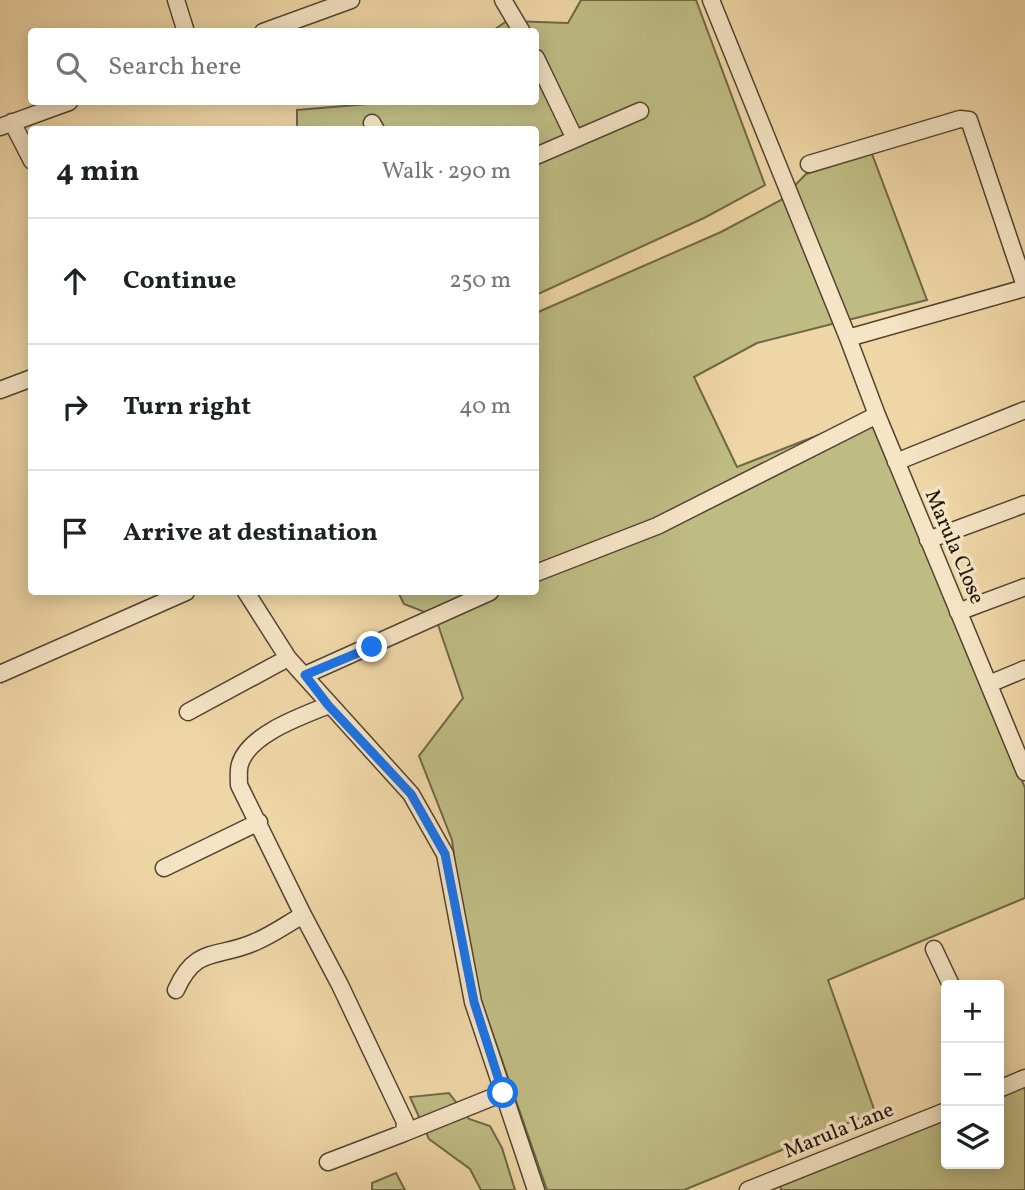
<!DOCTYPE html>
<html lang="en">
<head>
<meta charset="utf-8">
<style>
  :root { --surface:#fff; --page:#f2f2f2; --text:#202124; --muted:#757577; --line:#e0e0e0 }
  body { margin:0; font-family:Vollkorn,serif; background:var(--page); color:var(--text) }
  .controls { position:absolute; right:21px; bottom:21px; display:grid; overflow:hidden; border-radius:7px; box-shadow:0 4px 18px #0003 }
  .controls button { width:63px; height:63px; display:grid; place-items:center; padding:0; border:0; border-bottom:2px solid var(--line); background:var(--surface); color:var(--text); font:35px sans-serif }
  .stop { position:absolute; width:21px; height:21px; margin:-16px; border:5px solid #1a73e8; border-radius:50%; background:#fff }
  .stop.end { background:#1a73e8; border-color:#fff; box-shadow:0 2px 7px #0008 }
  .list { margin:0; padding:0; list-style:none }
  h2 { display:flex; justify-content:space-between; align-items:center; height:91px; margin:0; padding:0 28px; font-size:30px }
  h2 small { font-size:23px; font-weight:400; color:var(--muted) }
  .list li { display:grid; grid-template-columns:46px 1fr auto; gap:21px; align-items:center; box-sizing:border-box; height:126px; padding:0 28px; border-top:2px solid var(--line) }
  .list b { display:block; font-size:26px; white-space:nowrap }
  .list em { font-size:23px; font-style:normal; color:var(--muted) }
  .icon { flex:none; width:38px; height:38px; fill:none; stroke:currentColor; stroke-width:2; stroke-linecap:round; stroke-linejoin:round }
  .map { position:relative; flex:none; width:1025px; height:1190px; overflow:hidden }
  .search { position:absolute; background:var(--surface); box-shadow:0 4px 18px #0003; left:28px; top:28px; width:511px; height:77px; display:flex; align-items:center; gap:18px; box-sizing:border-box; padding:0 24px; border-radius:7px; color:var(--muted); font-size:26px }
  .panel { position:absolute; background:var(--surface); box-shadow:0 4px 18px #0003; left:28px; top:126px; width:511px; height:469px; border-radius:7px }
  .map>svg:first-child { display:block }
  .green { fill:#bfbc83; stroke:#6e6846; stroke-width:2 }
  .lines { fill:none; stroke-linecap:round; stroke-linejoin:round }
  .street-casing { stroke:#524530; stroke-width:19 }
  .street { stroke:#f5e4c5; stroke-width:16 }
  .route { stroke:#1a73e8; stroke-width:9 }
  .labels { text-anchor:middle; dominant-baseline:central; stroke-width:7; stroke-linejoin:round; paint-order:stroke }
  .street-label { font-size:21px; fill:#1d1509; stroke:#f5e4c5 }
</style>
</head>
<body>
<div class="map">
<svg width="1025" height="1190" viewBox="0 0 1025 1190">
  <rect width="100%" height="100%" fill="#efd6a6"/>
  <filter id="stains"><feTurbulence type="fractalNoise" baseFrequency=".00286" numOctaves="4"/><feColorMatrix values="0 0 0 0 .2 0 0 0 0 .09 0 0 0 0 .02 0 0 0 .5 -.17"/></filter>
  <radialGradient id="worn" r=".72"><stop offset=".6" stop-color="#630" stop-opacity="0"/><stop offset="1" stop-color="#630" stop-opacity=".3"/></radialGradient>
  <path class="green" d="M581 0H696L765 185 704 218 536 295V130L297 129V110L392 102H536V32L492 31 507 21 568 23Z
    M872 154 927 300 757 343 694 377 737 467 872 414 1025 788V898L828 980 875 1112 684 1190H547L481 1000 461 911 452 840 419 756 463 698 435 616 404 604 398 592H536V313L721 232 781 200 806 174Z
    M1025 1087V1190H781L780 1186 946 1119V1164H999V1097Z
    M449 1093 469 1119 490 1126 502 1148 515 1190H481L470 1169 429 1139 410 1097Z
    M396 1173 405 1190H372V1183Z"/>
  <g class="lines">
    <defs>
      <path id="street" d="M176 0 186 32
        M503 0 522 32
        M711 0 848 338 1025 288
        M263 32 351 0
        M536 58 575 139
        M12 122 32 161
        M372 123 376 130
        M0 127 69 102
        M536 156 640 111
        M809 164 960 119 969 120 1025 286
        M848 338 877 415 1025 772
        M0 390 32 378
        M896 462 1025 410
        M928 540 1025 504
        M536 573 657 526 877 415
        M246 592 288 658 411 794 445 854 473 1002 536 1190
        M958 612 1025 587
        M0 674 186 592
        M305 675 490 592
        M989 684 1025 669
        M188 712 288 658
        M164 868 259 822
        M303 915 340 985 405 1122 404 1133 328 1162
        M934 949 951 985
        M176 990C196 945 217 959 255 942 272 935 287 924 303 915L239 785C239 779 238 770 240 764 249 734 302 716 329 705
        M999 1089 1025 1078
        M404 1133 503 1093
        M748 1190 946 1111"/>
    </defs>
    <use href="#street" class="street-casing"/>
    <use href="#street" class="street"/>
  </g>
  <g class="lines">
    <path class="route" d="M372 647 305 675 328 705 411 794 445 854 474 1002 503 1093"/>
  </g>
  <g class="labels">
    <g class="street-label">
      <text transform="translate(954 547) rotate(67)">Marula Close</text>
      <text transform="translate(839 1131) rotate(-22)">Marula Lane</text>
    </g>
  </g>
  <rect width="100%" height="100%" filter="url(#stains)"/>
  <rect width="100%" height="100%" fill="url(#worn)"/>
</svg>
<div class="controls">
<button>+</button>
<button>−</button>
<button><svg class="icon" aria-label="layers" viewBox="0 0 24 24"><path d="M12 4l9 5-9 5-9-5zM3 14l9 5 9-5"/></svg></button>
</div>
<div class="stop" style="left:503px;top:1093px"></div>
<div class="stop end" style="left:372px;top:647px"></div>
<div class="search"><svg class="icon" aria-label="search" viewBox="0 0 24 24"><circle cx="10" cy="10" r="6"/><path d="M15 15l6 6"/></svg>Search here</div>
<section class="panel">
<h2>4 min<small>Walk · 290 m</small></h2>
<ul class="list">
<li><svg class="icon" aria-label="ahead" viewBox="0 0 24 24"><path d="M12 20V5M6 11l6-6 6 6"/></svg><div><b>Continue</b></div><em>250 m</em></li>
<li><svg class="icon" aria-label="right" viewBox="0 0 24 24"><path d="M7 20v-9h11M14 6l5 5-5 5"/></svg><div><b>Turn right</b></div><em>40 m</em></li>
<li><svg class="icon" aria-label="arrive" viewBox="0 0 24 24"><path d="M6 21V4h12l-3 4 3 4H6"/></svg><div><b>Arrive at destination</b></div></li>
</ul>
</section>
</div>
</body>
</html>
